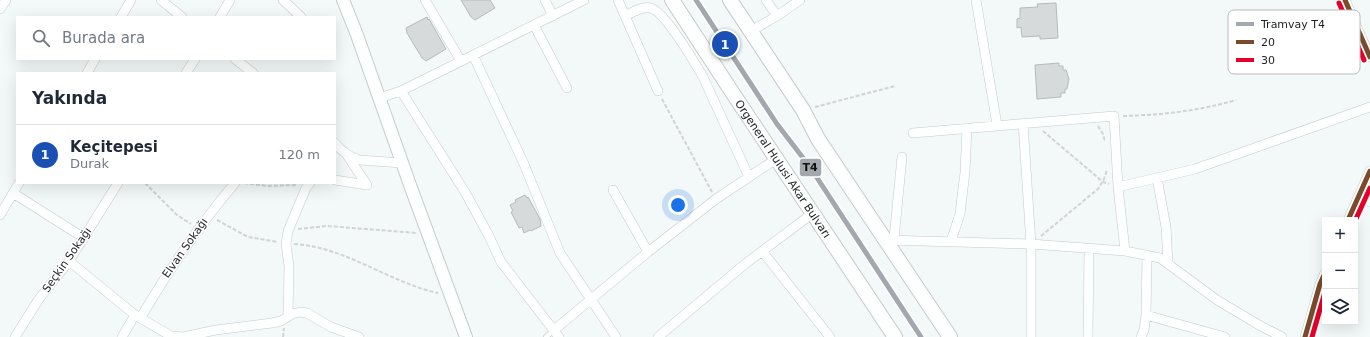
<!DOCTYPE html>
<html lang="tr">
<head>
<meta charset="utf-8">
<style>
  :root { --surface:#fff; --page:#f6f6f7; --text:#1f2937; --muted:#747a83; --line:#e0e1e3; --accent:#b45309 }
  body { margin:0; font-family:"DejaVu Sans",sans-serif; background:var(--page); color:var(--text) }
  .controls { position:absolute; right:12px; bottom:12px; display:grid; overflow:hidden; border-radius:0px; box-shadow:0 4px 16px #0002 }
  .controls button { width:36px; height:36px; display:grid; place-items:center; padding:0; border:0; border-bottom:1px solid var(--line); background:var(--surface); color:var(--text); font:20px sans-serif }
  .you { position:absolute; left:678px; top:205px; width:14px; height:14px; margin:-10px; border:3px solid #fff; border-radius:50%; background:#1a73e8; box-shadow:0 0 0 6px #1a73e833 }
  .badge { display:grid; place-items:center; width:26px; height:26px; border-radius:50%; background:var(--accent); color:#fff; font-size:13px; font-weight:700 }
  .pin { position:absolute; translate:-50% -50%; border:2px solid #fff; box-shadow:0 1px 4px #0006 }
  .list { margin:0; padding:0; list-style:none }
  h2 { display:flex; justify-content:space-between; align-items:center; height:52px; margin:0; padding:0 16px; font-size:17px }
  h2 small { font-size:13px; font-weight:400; color:var(--muted) }
  .list li { display:grid; grid-template-columns:26px 1fr auto; gap:12px; align-items:center; box-sizing:border-box; height:60px; padding:0 16px; border-top:1px solid var(--line) }
  .list b { display:block; font-size:15px; white-space:nowrap }
  .list p { margin:0; font-size:13px; white-space:nowrap; color:var(--muted) }
  .list em { font-size:13px; font-style:normal; color:var(--muted) }
  .icon { flex:none; width:22px; height:22px; fill:none; stroke:currentColor; stroke-width:2; stroke-linecap:round; stroke-linejoin:round }
  .map { position:relative; flex:none; width:1370px; height:337px; overflow:hidden }
  .search { position:absolute; background:var(--surface); box-shadow:0 4px 16px #0002; left:16px; top:16px; width:320px; height:44px; display:flex; align-items:center; gap:10px; box-sizing:border-box; padding:0 14px; border-radius:0px; color:var(--muted); font-size:15px }
  .panel { position:absolute; background:var(--surface); box-shadow:0 4px 16px #0002; left:16px; top:72px; width:320px; height:112px; border-radius:0px }
  .map>svg:first-child { display:block }
  .building { fill:#d6dada; stroke:#b6baba }
  .lines { fill:none; stroke-linecap:round; stroke-linejoin:round }
  .lane-casing { stroke:#c6caca; stroke-width:6 }
  .street-casing { stroke:#c6caca; stroke-width:10 }
  .secondary-casing { stroke:#c6caca; stroke-width:14 }
  .primary-casing { stroke:#c6caca; stroke-width:16 }
  .path { stroke:#d2d3d3; stroke-width:2; stroke-dasharray:4 2; stroke-linecap:butt }
  .lane { stroke:#fdfefe; stroke-width:4.5 }
  .street { stroke:#fdfefe; stroke-width:9 }
  .secondary { stroke:#fdfefe; stroke-width:12 }
  .primary { stroke:#fdfefe; stroke-width:14 }
  .bus-1-casing { stroke:#fff; stroke-width:8 }
  .bus-2-casing { stroke:#fff; stroke-width:8 }
  .bus-1 { stroke:#7a4b2a; stroke-width:5 }
  .bus-2 { stroke:#e4002b; stroke-width:5 }
  .tram-1-casing { stroke:#fff; stroke-width:8 }
  .tram-1 { stroke:#a2a8ad; stroke-width:5 }
  .labels { text-anchor:middle; dominant-baseline:central; stroke-width:3; stroke-linejoin:round; paint-order:stroke }
  .street-label { font-size:11px; fill:#1c2020; stroke:#fff }
  .key { fill:#fff; stroke:#bbbcbc; stroke-width:1 }
  .key-label { font-size:11px; fill:#1c2020 }
  .line-badge { stroke:#fff; stroke-width:1.5 }
  .pale-badge-label { font-size:11px; text-anchor:middle; font-weight:bold; fill:#111 }
</style>
</head>
<body>
<div class="map">
<svg width="1370" height="337" viewBox="0 0 1370 337">
  <rect width="100%" height="100%" fill="#f3f8f8"/>
  <path class="building" d="M461 0H490L495 8 475 20 471 17Z
    M1056 3 1058 38 1040 39V36L1022 37 1021 27 1017 28V19L1020 18V8L1038 7 1037 4Z
    M427 17 428 20 429 19 446 49 426 61 422 58 407 33 406 28Z
    M1059 63V66H1063V70H1066L1069 79 1067 89H1065V93H1061V97L1037 99 1035 65Z
    M525 195 527 198 528 197 540 219 541 226 531 231 530 230 524 233 522 227 519 228 511 212 513 211 510 205 516 202 515 200Z"/>
  <g class="lines">
    <defs>
      <path id="lane" d="M546 337 554 330"/>
      <path id="street" d="M161 0 182 17
        M283 0 301 17
        M425 0 461 61
        M545 0 553 16
        M618 0 658 91
        M766 0 777 16
        M976 0 997 125
        M1345 0 1370 57
        M0 9 6 0
        M625 16C633 12 642 6 651 8 665 12 695 63 703 77L749 177
        M121 17 131 0
        M220 17 230 0
        M534 25 567 88
        M751 31 777 16 800 0
        M473 55 524 164 560 253 616 337
        M235 59 253 73
        M87 73 95 59
        M186 73 195 59
        M401 91 584 0
        M379 98 401 91 465 192 489 236 501 262 559 337
        M1023 123 1031 244V337
        M913 133 1114 116 1118 187 1125 251
        M335 143C342 152 349 157 360 160L402 163
        M347 155 367 185
        M1157 178 1166 227 1168 264
        M335 180 367 185
        M1118 187 1195 169 1370 107
        M613 190 648 252
        M13 193 84 238
        M1360 194 1370 202
        M0 215 19 183
        M1348 220 1370 171
        M894 239 902 157
        M886 240 1031 244 1125 251 1160 258 1217 300 1259 325 1282 337
        M951 241 960 214 965 172 967 128
        M762 251 830 337
        M1147 255 1146 315 1225 337
        M69 261 135 315 171 336 183 337 216 330 272 323 281 321 292 314 300 312 307 313 331 327 359 337
        M288 316 289 266 286 244 288 231 306 188 310 183
        M141 317C169 270 199 225 235 183
        M554 330 648 252 716 199 776 159
        M15 337 39 299 69 261 118 183
        M122 337 135 315
        M658 337 745 264 813 213
        M1088 337 1089 249
        M1141 337 1144 330 1146 315
        M1305 337 1320 284 1325 273"/>
      <path id="secondary" d="M343 0 357 35 410 185 466 337"/>
      <g id="primary">
        <path id="s1" d="M672 0 732 92 895 337"/>
        <path d="M730 0 803 110 818 139 950 337"/>
      </g>
    </defs>
    <use href="#lane" class="lane-casing"/>
    <use href="#street" class="street-casing"/>
    <use href="#secondary" class="secondary-casing"/>
    <use href="#primary" class="primary-casing"/>
    <path class="path" d="M662 99 712 192
      M815 107 895 86
      M1123 116C1162 115 1198 111 1236 100
      M1098 126 1103 134 1105 142
      M1043 131 1103 182 1109 184
      M145 183 177 215 191 224
      M244 183 267 186 297 185
      M217 220 248 237 278 242
      M298 229 327 226 417 233
      M1041 236 1098 189 1104 179 1107 170
      M294 244C346 247 388 282 438 293
      M283 337 284 328"/>
    <use href="#lane" class="lane"/>
    <use href="#street" class="street"/>
    <use href="#secondary" class="secondary"/>
    <use href="#primary" class="primary"/>
    <defs>
      <path id="bus-1" d="M1345 0 1370 57
        M1348 220 1370 171
        M1305 337 1320 284 1325 273"/>
      <path id="bus-2" d="M1339 3 1364 60
        M1355 221 1370 188
        M1312 337 1325 292"/>
    </defs>
    <use href="#bus-1" class="bus-1-casing"/>
    <use href="#bus-2" class="bus-2-casing"/>
    <use href="#bus-1" class="bus-1"/>
    <use href="#bus-2" class="bus-2"/>
    <defs>
      <path id="tram-1" d="M696 0 777 124 810 167 921 337"/>
    </defs>
    <use href="#tram-1" class="tram-1-casing"/>
    <use href="#tram-1" class="tram-1"/>
  </g>
  <g class="labels">
    <g class="street-label">
      <text stroke="none"><textPath href="#s1" startOffset="202">Orgeneral Hulusi Akar Bulvarı</textPath></text>
      <text transform="translate(185 248) rotate(-55)">Elvan Sokağı</text>
      <text transform="translate(67 260) rotate(-55)">Seçkin Sokağı</text>
    </g>
  </g>
  <rect x="1228" y="10" width="132" height="64" rx="6" class="key"/>
  <rect x="1236" y="22" width="18" height="4" fill="#a2a8ad"/>
  <rect x="1236" y="40" width="18" height="4" fill="#7a4b2a"/>
  <rect x="1236" y="58" width="18" height="4" fill="#e4002b"/>
  <g class="key-label">
    <text x="1261" y="28">Tramvay T4</text>
    <text x="1261" y="46">20</text>
    <text x="1261" y="64">30</text>
  </g>
  <rect class="line-badge" x="799" y="158" width="23" height="19" rx="4" fill="#a2a8ad"/>
  <g class="pale-badge-label">
    <text x="810" y="171">T4</text>
  </g>
</svg>
<div class="controls">
<button>+</button>
<button>−</button>
<button><svg class="icon" aria-label="layers" viewBox="0 0 24 24"><path d="M12 4l9 5-9 5-9-5zM3 14l9 5 9-5"/></svg></button>
</div>
<div class="you"></div>
<div class="pin badge" style="left:725px;top:44px;background:#1a4fb4">1</div>
<div class="search"><svg class="icon" aria-label="search" viewBox="0 0 24 24"><circle cx="10" cy="10" r="6"/><path d="M15 15l6 6"/></svg>Burada ara</div>
<section class="panel">
<h2>Yakında<small></small></h2>
<ul class="list">
<li><span class="badge" style="background:#1a4fb4">1</span><div><b>Keçitepesi</b><p>Durak</p></div><em>120 m</em></li>
</ul>
</section>
</div>
</body>
</html>
